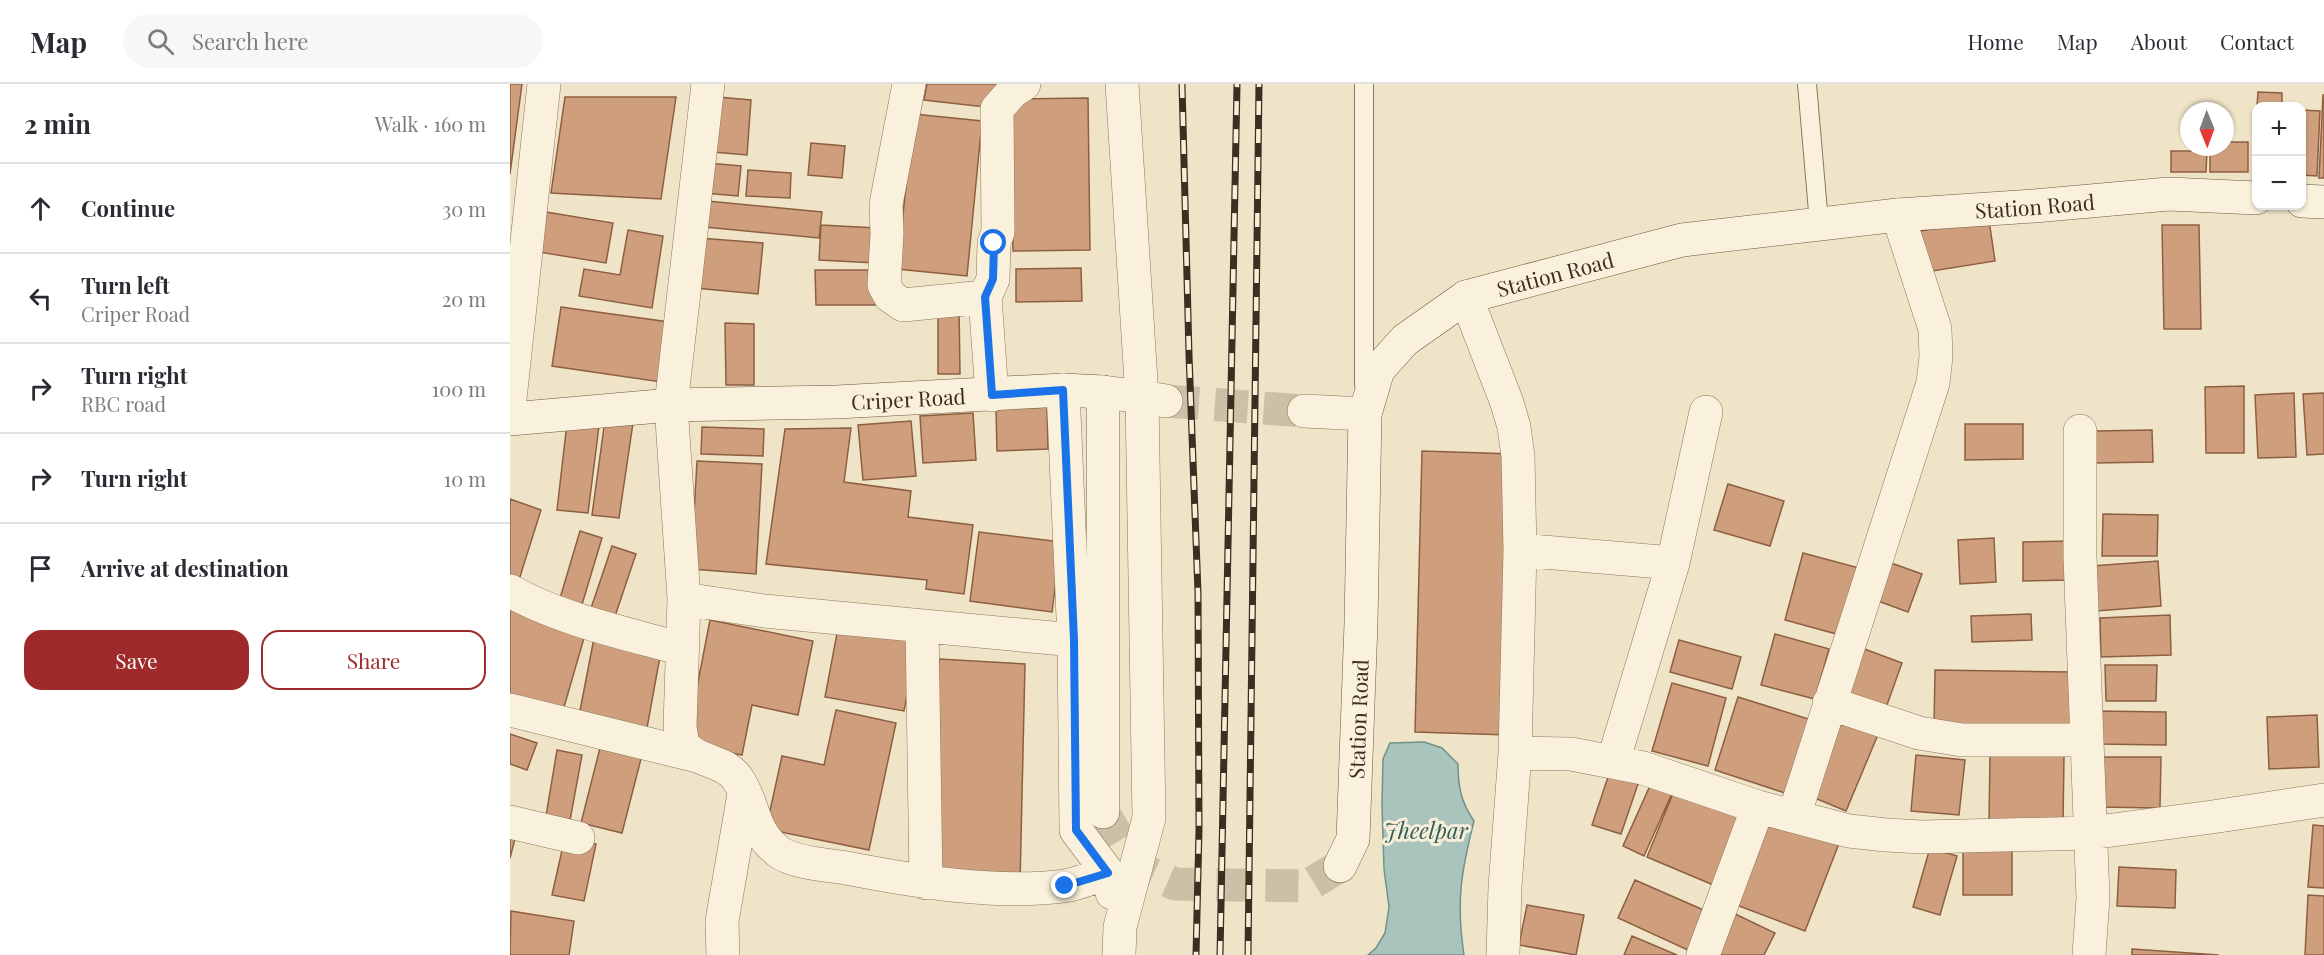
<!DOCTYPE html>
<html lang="en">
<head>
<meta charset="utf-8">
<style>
  :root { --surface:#fff; --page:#f7f7f7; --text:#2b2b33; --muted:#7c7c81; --line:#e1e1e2; --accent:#9e2a2b }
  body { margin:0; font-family:"Playfair Display",serif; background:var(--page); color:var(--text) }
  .controls { position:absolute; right:18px; top:18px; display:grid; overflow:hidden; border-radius:12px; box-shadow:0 2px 4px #0004 }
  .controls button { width:54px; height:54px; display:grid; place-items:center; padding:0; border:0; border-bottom:2px solid var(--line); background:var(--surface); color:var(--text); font:30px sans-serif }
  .compass { position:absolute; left:1670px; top:18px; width:54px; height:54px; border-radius:50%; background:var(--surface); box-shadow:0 2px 4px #0004; rotate:179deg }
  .stop { position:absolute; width:18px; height:18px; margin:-14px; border:4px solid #1a73e8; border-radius:50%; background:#fff }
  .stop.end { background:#1a73e8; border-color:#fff; box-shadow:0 2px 6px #0008 }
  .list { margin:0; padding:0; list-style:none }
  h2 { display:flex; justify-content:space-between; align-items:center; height:78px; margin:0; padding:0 24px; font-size:26px }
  h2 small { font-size:20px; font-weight:400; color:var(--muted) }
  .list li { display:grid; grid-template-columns:39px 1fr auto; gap:18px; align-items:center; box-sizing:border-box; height:90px; padding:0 24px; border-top:2px solid var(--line) }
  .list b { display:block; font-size:22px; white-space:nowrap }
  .list p { margin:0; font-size:20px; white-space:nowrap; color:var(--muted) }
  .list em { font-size:20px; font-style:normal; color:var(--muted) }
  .actions { display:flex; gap:12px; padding:18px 24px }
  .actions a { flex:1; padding:14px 0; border:2px solid var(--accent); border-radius:18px; text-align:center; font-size:21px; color:var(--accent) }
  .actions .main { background:var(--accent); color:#fff }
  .icon { flex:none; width:33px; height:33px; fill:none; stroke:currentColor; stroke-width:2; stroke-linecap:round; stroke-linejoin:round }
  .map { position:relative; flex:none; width:1814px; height:871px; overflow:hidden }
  header { display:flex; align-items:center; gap:36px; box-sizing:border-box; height:84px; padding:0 30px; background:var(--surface); border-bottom:2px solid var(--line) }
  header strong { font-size:28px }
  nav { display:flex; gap:33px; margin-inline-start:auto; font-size:21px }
  .search { width:420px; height:54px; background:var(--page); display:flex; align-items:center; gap:15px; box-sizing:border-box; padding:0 21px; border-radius:33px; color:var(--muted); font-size:22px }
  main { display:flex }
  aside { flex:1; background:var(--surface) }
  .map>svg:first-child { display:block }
  .water { fill:#a9c4bc; stroke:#6f938a; stroke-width:1.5 }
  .building { fill:#cf9f7d; stroke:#8d5f41; stroke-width:1.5 }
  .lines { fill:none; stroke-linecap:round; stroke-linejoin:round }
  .minor-tunnel { stroke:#ccc0a6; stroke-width:33; stroke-dasharray:33 16; stroke-linecap:butt }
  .secondary-tunnel { stroke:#ccc0a6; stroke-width:33; stroke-dasharray:33 16; stroke-linecap:butt }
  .service-casing { stroke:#8d765c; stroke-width:20 }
  .minor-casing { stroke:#8d765c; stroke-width:34 }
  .tertiary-casing { stroke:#8d765c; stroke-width:34 }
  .secondary-casing { stroke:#6f573f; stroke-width:34 }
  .service { stroke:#faf1dc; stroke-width:18 }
  .minor { stroke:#faf1dc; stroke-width:33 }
  .tertiary { stroke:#faf1dc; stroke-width:33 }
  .secondary { stroke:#faf1dc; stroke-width:33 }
  .rail-casing { stroke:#3d2e20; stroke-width:7 }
  .rail { stroke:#f7eed8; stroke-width:4.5; stroke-dasharray:14; stroke-linecap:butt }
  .route { stroke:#1a73e8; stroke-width:8 }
  .labels { text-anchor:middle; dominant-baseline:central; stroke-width:6; stroke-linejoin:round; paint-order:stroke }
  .street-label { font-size:21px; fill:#3d2e20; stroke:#f7eed8 }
  .water-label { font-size:22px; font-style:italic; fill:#2f5d5a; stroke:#f7eed8 }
</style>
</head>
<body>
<header>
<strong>Map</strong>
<div class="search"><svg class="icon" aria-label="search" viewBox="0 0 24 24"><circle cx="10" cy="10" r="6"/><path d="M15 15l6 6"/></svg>Search here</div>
<nav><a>Home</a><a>Map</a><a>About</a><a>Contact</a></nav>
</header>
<main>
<aside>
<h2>2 min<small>Walk · 160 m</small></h2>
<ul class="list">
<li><svg class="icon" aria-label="ahead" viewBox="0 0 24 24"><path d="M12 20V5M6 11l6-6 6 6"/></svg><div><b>Continue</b></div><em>30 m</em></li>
<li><svg class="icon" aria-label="left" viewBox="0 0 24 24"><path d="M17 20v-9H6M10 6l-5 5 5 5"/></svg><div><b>Turn left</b><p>Criper Road</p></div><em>20 m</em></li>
<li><svg class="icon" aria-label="right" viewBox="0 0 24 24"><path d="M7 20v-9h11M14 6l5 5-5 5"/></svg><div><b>Turn right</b><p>RBC road</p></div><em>100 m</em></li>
<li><svg class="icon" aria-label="right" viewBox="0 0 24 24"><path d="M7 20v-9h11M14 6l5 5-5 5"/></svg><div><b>Turn right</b></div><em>10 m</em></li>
<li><svg class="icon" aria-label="arrive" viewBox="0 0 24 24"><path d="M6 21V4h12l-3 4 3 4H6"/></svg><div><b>Arrive at destination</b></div></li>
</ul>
<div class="actions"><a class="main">Save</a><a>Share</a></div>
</aside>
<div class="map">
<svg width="1814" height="871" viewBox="0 0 1814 871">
  <rect width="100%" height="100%" fill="#f0e4c8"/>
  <path class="water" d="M914 658 932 664 948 680C948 703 951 718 964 737 951 788 946 818 954 871H858L866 864 875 849 879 823 874 785 872 721 873 675 880 659Z"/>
  <path class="building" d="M0 0H12L0 90Z
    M417 0H487L484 24 414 16Z
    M1748 8 1772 9V22H1747Z
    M1813 11H1814V94H1809Z
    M55 13H166L151 115 41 109Z
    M208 13 241 16 237 71 203 68Z
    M578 14 580 166 503 167 501 15Z
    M1792 26 1810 27 1807 92 1792 91Z
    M404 30 472 37 457 192 387 185Z
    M1746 35V89H1744Z
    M1715 58H1738V88H1700V63H1715Z
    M301 59 335 62 332 94 298 91Z
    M1661 67H1697L1696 88H1661Z
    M197 79 231 82 228 112 194 109Z
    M238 86 281 89 280 114 236 112Z
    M197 117 312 128 309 154 195 143Z
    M36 128 103 139 96 179 29 168Z
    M1479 136 1485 177 1410 189 1404 148Z
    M311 141 367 144 366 179 309 176Z
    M1652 141H1689L1691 245H1654Z
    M118 146 153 152 142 224 69 212 74 185 110 191Z
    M189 154 253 159 248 210 185 204Z
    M571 184 572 217 506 218V185Z
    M305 186H365V221H306Z
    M428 222H449L450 290H428Z
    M51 223 159 238 151 298 42 282Z
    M215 239 244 240V301H216Z
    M1734 302V369H1696L1695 303Z
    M1784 309 1786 373 1748 374 1745 311Z
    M1814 309V370L1797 371 1793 310Z
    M537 323 538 365 487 367 486 325Z
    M463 329 466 376 413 379 410 332Z
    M58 330 90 334 78 429 47 426Z
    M95 336 123 339 109 434 82 431Z
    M401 337 406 392 353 396 348 341Z
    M1455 340H1513V375L1455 376Z
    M192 343 254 345 253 372 191 370Z
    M341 344 334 398 401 407 398 433 463 441 454 510 416 505 417 496 256 480 275 345Z
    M1642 346 1643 378 1585 379 1584 347Z
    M912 367 1005 370 998 651 905 648Z
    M187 377 252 380 246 490 181 485Z
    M1218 400 1274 417 1260 462 1204 446Z
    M0 415 31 426 8 499 0 495Z
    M1593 430 1648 431 1647 472H1592Z
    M70 447 92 454 70 527 48 521Z
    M469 448 551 458 542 528 460 517Z
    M1484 454 1486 498 1450 500 1448 456Z
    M1560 457V496L1513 497V458Z
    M102 462 126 470 103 538 79 530Z
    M1293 469 1349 484 1330 551 1275 536Z
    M1648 477 1651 522 1586 527 1582 482Z
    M1381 479 1412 490 1398 528 1368 517Z
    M0 525 76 547 52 630 0 615Z
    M1521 530 1522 556 1462 558 1461 532Z
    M1660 531 1661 571 1591 573 1590 534Z
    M200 536 303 557 288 631 242 621 232 671 176 660Z
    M328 544 407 558 394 627 315 613Z
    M1265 550 1319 565 1305 615 1251 601Z
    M84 554 151 567 137 644 69 632Z
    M1169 556 1231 573 1222 605 1160 588Z
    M1349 563 1392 579 1373 632 1329 616Z
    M429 575 515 580 510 800 421 797Z
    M1595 581H1647L1646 617H1596Z
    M1425 586 1564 588 1562 646 1424 643Z
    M1162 599 1216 614 1198 682 1142 667Z
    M1228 613 1308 638 1284 712 1205 686Z
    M326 626 386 639 359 766 256 745 272 672 314 681Z
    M1335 626 1372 641 1336 727 1300 712Z
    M1587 627 1656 628V661L1587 660Z
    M1807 631 1809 683 1759 685 1757 633Z
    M0 650 27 659 17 686 0 680Z
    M93 652 134 663 112 749 71 739Z
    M47 666 72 671 59 742 35 738Z
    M1406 671 1455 676 1449 731 1401 727Z
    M1480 672H1554L1553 740 1479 739Z
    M1587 673H1651L1650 724 1587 723Z
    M1100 687 1129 697 1111 750 1082 741Z
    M1143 695 1164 705 1134 772 1113 762Z
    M1166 702 1238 732 1208 803 1137 773Z
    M1260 729 1330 757 1295 847 1224 820Z
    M1803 741 1814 742V804L1798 803Z
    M0 745 7 747 0 774Z
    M55 753 86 760 74 817 42 811Z
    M1502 763V811H1453V764Z
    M1420 764 1447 772 1430 831 1403 823Z
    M1609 783 1666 786 1665 824 1607 822Z
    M1125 796 1198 828 1180 867 1108 834Z
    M1798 811 1814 812V871H1795Z
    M1017 821 1074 831 1066 871 1009 861Z
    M1 827 64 837 59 871H0Z
    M1221 828 1265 849 1254 871H1199Z
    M1122 852 1167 871H1114Z
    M1622 865 1709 871H1622Z"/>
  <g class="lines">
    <path class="minor-tunnel" d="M656 317 794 327"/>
    <path class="secondary-tunnel" d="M593 728 612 760 633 786 665 800 797 802 830 782"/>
    <defs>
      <path id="service" d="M854 0V301
        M1297 0 1309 139"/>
      <path id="minor" d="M198 0 161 321 174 515 254 527 564 556
        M399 0 376 120 377 150 374 201 380 212 393 221 475 213
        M612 0 632 313 656 317
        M956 213 997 319 1004 343 1008 372 1010 466 1005 669 1061 670 1133 684 1248 723 1339 747 1376 751 1412 753 1580 749 1702 733 1814 716
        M553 306 564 556 566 746 598 789 602 809
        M482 311 475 213 483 195 484 159 488 148 487 25 503 7 514 0
        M794 327 855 330
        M1570 347V473L1583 814 1579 871
        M1010 466 1163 479
        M0 507C52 536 115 549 172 565
        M174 515 170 643 173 662C178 665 183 670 188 672 202 679 218 681 227 694 246 721 240 746 269 768 284 779 318 781 336 784 404 797 485 811 554 802 568 800 583 793 598 789
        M412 542 416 799
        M1319 619 1409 649 1452 656H1577
        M0 626 187 672
        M1103 678 1163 479 1196 328
        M1284 732 1423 299 1426 273 1425 245 1388 131
        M0 738 68 754
        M213 871 212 837 234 710
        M993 871 995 803 1005 669
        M1193 871 1248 723"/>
      <path id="tertiary" d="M593 308 632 313 639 734 610 843 609 871
        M0 315 34 0"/>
      <g id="secondary">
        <path d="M1792 117 1814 118"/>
        <path id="s1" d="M0 335 161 321 327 318 553 306 593 308V728"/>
        <path id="s2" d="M830 782 843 755 851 539 855 330 868 286 895 256 956 213 1172 156 1388 131 1524 122 1659 110 1746 114"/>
      </g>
    </defs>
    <use href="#service" class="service-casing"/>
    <use href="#minor" class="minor-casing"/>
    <use href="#tertiary" class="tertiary-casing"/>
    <use href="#secondary" class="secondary-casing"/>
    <use href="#service" class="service"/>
    <use href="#minor" class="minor"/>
    <use href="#tertiary" class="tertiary"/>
    <use href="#secondary" class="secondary"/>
    <defs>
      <path id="rail" d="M672 0 679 271 688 509 689 746 686 871
        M710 871 727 0
        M738 871 749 0"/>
    </defs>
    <use href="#rail" class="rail-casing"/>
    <use href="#rail" class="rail"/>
  </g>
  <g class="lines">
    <path class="route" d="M484 159 483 195 475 213 482 311 553 306 564 556 566 746 598 789 555 802"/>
  </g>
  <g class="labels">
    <g class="street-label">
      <text stroke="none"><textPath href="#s2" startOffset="1194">Station Road</textPath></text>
      <text stroke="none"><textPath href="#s2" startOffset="708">Station Road</textPath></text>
      <text stroke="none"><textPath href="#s1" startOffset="399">Criper Road</textPath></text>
      <text stroke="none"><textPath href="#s2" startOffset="150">Station Road</textPath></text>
    </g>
    <g class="water-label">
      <text x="916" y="746">Jheelpar</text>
    </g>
  </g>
</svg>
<div class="controls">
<button>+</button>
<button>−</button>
</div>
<svg class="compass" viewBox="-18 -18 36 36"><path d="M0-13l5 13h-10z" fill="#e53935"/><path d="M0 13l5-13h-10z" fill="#7c7c81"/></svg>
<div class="stop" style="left:484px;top:159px"></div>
<div class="stop end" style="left:555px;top:802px"></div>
</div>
</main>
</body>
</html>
